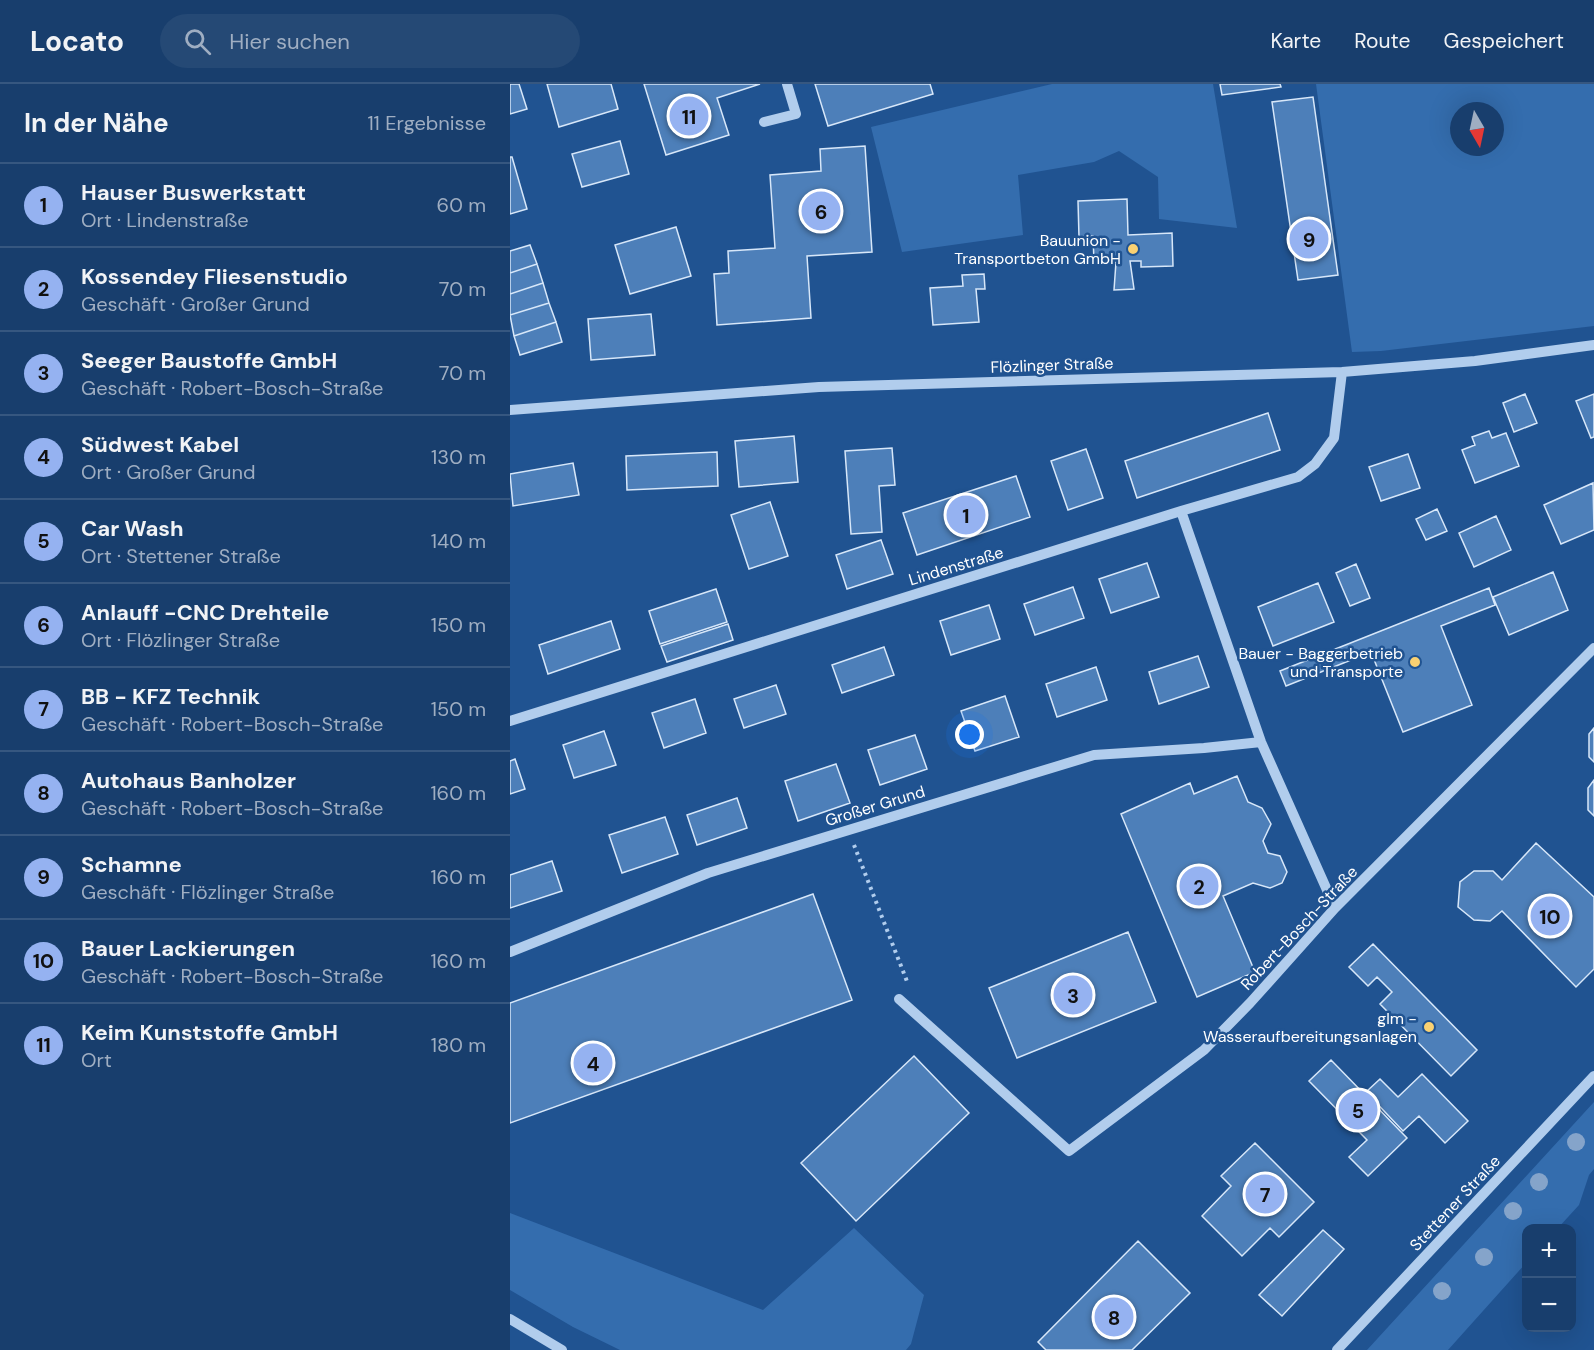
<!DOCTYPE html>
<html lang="de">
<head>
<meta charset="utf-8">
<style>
  :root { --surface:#183e6d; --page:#254975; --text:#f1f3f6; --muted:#9faec2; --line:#365780; --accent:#95b2f1 }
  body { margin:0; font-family:"DM Sans",sans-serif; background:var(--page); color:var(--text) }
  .controls { position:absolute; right:18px; bottom:18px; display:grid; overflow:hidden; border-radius:12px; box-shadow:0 6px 24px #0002 }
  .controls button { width:54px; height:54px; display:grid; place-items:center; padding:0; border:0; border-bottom:2px solid var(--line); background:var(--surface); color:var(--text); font:30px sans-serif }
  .compass { position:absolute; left:940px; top:18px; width:54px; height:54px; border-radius:50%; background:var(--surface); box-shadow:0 6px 24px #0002; rotate:171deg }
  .you { position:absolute; left:460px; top:651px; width:21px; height:21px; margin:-15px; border:4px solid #fff; border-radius:50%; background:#1a73e8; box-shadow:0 0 0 9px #1a73e833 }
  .badge { display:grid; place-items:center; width:39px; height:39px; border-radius:50%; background:var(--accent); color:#111; font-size:20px; font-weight:700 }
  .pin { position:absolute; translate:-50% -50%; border:3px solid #fff; box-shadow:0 2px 6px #0006 }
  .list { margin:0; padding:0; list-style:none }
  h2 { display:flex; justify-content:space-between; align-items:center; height:78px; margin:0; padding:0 24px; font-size:26px }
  h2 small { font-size:20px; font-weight:400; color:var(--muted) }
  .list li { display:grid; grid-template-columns:39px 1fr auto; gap:18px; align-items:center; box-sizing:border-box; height:84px; padding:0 24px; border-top:2px solid var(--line) }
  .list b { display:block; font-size:22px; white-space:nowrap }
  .list p { margin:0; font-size:20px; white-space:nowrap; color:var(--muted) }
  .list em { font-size:20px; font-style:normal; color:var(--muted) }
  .icon { flex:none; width:33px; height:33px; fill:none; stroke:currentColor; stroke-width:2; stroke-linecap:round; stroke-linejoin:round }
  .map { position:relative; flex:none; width:1084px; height:1266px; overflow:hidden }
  header { display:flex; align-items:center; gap:36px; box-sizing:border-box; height:84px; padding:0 30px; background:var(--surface); border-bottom:2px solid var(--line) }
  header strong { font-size:28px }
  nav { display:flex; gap:33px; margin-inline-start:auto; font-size:21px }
  .search { width:420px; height:54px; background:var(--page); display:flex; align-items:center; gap:15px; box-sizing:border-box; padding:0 21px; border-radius:33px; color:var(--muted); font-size:22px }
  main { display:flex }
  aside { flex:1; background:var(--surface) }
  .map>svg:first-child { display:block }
  .green { fill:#346dae; fill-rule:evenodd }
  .building { fill:#4d7fb9; stroke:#d7e7f9; stroke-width:1.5 }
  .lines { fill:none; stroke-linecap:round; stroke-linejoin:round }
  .path { stroke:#b1cded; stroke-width:4; stroke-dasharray:3 4.5; stroke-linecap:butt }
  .minor { stroke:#b1cded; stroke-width:10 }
  .tree { fill:#85a4ca }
  .poi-dot { fill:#fad172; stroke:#205391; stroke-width:2 }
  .labels { text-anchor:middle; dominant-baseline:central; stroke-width:5; stroke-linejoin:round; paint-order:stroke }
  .poi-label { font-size:16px; fill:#fff; stroke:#205391; text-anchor:end }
  .street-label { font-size:16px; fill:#fff; stroke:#205391 }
</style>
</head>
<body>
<header>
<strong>Locato</strong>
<div class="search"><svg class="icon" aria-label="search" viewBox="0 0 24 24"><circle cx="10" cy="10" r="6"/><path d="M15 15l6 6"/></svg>Hier suchen</div>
<nav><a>Karte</a><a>Route</a><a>Gespeichert</a></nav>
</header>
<main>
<aside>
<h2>In der Nähe<small>11 Ergebnisse</small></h2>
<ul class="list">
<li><span class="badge">1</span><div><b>Hauser Buswerkstatt</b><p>Ort · Lindenstraße</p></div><em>60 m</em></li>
<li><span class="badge">2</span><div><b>Kossendey Fliesenstudio</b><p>Geschäft · Großer Grund</p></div><em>70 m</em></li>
<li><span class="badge">3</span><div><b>Seeger Baustoffe GmbH</b><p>Geschäft · Robert-Bosch-Straße</p></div><em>70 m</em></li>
<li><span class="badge">4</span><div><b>Südwest Kabel</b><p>Ort · Großer Grund</p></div><em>130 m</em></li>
<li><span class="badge">5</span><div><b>Car Wash</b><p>Ort · Stettener Straße</p></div><em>140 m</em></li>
<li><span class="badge">6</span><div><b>Anlauff -CNC Drehteile</b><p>Ort · Flözlinger Straße</p></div><em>150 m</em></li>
<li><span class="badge">7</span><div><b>BB - KFZ Technik</b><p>Geschäft · Robert-Bosch-Straße</p></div><em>150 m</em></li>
<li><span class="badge">8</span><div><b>Autohaus Banholzer</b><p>Geschäft · Robert-Bosch-Straße</p></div><em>160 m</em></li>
<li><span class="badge">9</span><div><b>Schamne</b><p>Geschäft · Flözlinger Straße</p></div><em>160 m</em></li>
<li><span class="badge">10</span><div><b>Bauer Lackierungen</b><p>Geschäft · Robert-Bosch-Straße</p></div><em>160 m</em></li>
<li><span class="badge">11</span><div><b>Keim Kunststoffe GmbH</b><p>Ort</p></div><em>180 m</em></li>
</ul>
</aside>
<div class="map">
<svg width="1084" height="1266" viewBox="0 0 1084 1266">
  <rect width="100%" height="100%" fill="#205391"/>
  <path class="green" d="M542 0H703L727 144 649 135 648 93 609 67 584 78 508 91 513 151 392 168 361 43Z
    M806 0H1084V242L871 267 842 268ZM949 27H985V63H949Z
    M1084 1018V1085L1079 1091 1069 1121 1048 1144H1017L1016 1179 938 1266H857Z
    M0 1129 253 1226 344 1144 414 1211 401 1260 396 1266H110L63 1243 0 1206Z"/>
  <path class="building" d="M0 0H9L17 25 0 30Z
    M37 0H101L108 25 49 43Z
    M134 0H250L207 14 219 51 156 71Z
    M305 0H420L423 10 318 42Z
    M710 0H770L771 3 712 11Z
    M803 13 828 191 788 196 762 18Z
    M110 57 119 90 72 103 62 70Z
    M355 62 362 168 297 172 301 234 207 241 204 190 219 189 218 167 265 164 260 91 311 87 310 65Z
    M0 73H2L17 125 0 130Z
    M617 115 618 151 662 149 663 182 631 183V177H620L624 205 604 206 606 178H584L583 152 569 153 568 117Z
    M166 143 181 192 120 210 105 161Z
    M20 161 27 180 0 189V167Z
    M27 180 33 199 0 210V189Z
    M474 190 475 205H466L469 238 423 241 420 204 453 202 452 191Z
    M33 199 39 219 0 231V210Z
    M39 219 46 238 4 252 0 231Z
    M141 230 145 271 81 276 78 235Z
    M46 238 52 258 10 271 4 252Z
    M1015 310 1027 339 1004 348 993 319Z
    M1084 310V353L1081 354 1066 317Z
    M758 329 770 366 627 414 615 377Z
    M979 347 982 354 996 349 1009 382 965 399 952 366 965 361 962 353Z
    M284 352 288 398 229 403 225 357Z
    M382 364 385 401 369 402 372 448 341 450 335 367Z
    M576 365 593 414 558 426 541 377Z
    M207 368 208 402 117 406 116 372Z
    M898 370 910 404 871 417 859 383Z
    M63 379 69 411 3 422 0 390Z
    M506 392 520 433 407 471 393 429Z
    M1083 399 1084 446 1051 460 1034 421Z
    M260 418 278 472 239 485 221 431Z
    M927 425 937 447 916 456 906 435Z
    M986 432 1001 466 964 483 949 449Z
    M371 456 383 490 337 505 326 471Z
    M637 479 649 513 601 529 589 495Z
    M846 480 860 514 840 522 826 489Z
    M1043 488 1058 526 999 551 983 513Z
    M808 499 824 538 763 562 748 523Z
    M563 503 574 534 525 551 514 520Z
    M979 504 985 521 931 542 962 621 893 648 861 568 776 602 770 587Z
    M206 505 217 538 150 560 139 527Z
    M479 521 490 555 441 571 430 537Z
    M101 537 110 565 38 590 29 561Z
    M218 540 223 556 157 578 151 562Z
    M374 563 384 591 332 609 322 581Z
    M688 572 699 603 649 620 639 588Z
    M586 583 597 616 547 633 536 600Z
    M266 601 276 630 234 644 224 615Z
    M495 612 509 653 465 667 451 627Z
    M185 615 196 649 154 664 142 629Z
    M1084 644V678L1079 673V650Z
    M94 647 106 681 64 694 53 661Z
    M405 651 417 685 370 701 358 666Z
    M5 675 15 705 0 710V677Z
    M326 680 340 719 288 737 275 697Z
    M727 692 738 718 752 724 761 740 753 757 758 769 770 772 777 788 772 799 760 804 743 799 713 812 745 888 687 913 611 730 680 699 684 710Z
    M1084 696V732L1078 726V704Z
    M227 714 237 744 187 761 177 731Z
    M155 733 168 770 112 789 99 751Z
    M1026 759 1084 813V885L1066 903 992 827 980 837 964 836 948 823 950 798 964 787H983L992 796Z
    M42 777 52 807 0 824V791Z
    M303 810 342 916 0 1039V919Z
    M618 848 646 918 507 974 479 904Z
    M863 860 967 966 941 992 870 920 882 908 867 893 858 902 839 883Z
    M404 972 459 1029 346 1137 291 1079Z
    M821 976 897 1054 858 1092 839 1073 857 1056 799 997Z
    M912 990 958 1037 935 1059 909 1032 893 1047 856 1008 870 995 888 1013Z
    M745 1059 804 1118 769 1153 760 1144 732 1172 692 1132 721 1102 711 1092Z
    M813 1146 834 1165 772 1232 749 1211Z
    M628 1157 680 1209 622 1266H536L528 1258Z"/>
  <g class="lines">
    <path class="path" d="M344 761 398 900"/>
    <path class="minor" d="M254 38 286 30 277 0
      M0 326 309 303 832 288 965 277 1084 261
      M671 427 751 658 825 824
      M0 637 671 427 788 393 805 380 824 354 832 288
      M0 868 198 789 584 671 694 664 751 658
      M389 915 559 1067 694 966 740 919 825 824 1084 564
      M0 1235 52 1266
      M827 1266 1084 992"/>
  </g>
  <g class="tree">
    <circle cx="1066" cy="1058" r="9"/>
    <circle cx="1029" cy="1098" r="9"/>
    <circle cx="1003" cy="1127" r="9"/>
    <circle cx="974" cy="1173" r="9"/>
    <circle cx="932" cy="1207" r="9"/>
  </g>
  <g class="poi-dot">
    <circle cx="623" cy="165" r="6"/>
    <circle cx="905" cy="578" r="6"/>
    <circle cx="919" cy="943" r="6"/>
  </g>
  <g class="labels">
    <g class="poi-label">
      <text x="611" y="156">Bauunion -<tspan x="611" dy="18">Transportbeton GmbH</tspan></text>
      <text x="893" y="569">Bauer - Baggerbetrieb<tspan x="893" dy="18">und Transporte</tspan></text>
      <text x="907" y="934">glm -<tspan x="907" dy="18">Wasseraufbereitungsanlagen</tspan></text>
    </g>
    <g class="street-label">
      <text transform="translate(542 281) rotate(-2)">Flözlinger Straße</text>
      <text transform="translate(446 482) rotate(-17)">Lindenstraße</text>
      <text transform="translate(365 722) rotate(-17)">Großer Grund</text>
      <text transform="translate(789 844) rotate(-47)">Robert-Bosch-Straße</text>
      <text transform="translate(945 1119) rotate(-47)">Stettener Straße</text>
    </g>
  </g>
</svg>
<div class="controls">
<button>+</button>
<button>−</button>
</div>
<svg class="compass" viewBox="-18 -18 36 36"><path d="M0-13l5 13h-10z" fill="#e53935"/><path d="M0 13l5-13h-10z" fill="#9faec2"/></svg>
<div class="you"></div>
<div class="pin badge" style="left:456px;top:431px">1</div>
<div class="pin badge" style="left:689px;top:802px">2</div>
<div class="pin badge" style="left:563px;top:911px">3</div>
<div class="pin badge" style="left:83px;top:979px">4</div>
<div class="pin badge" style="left:848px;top:1026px">5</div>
<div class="pin badge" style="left:311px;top:127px">6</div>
<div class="pin badge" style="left:755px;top:1110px">7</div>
<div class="pin badge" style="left:604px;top:1233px">8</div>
<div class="pin badge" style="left:799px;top:155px">9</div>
<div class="pin badge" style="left:1040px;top:832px">10</div>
<div class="pin badge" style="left:179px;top:32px">11</div>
</div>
</main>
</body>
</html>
